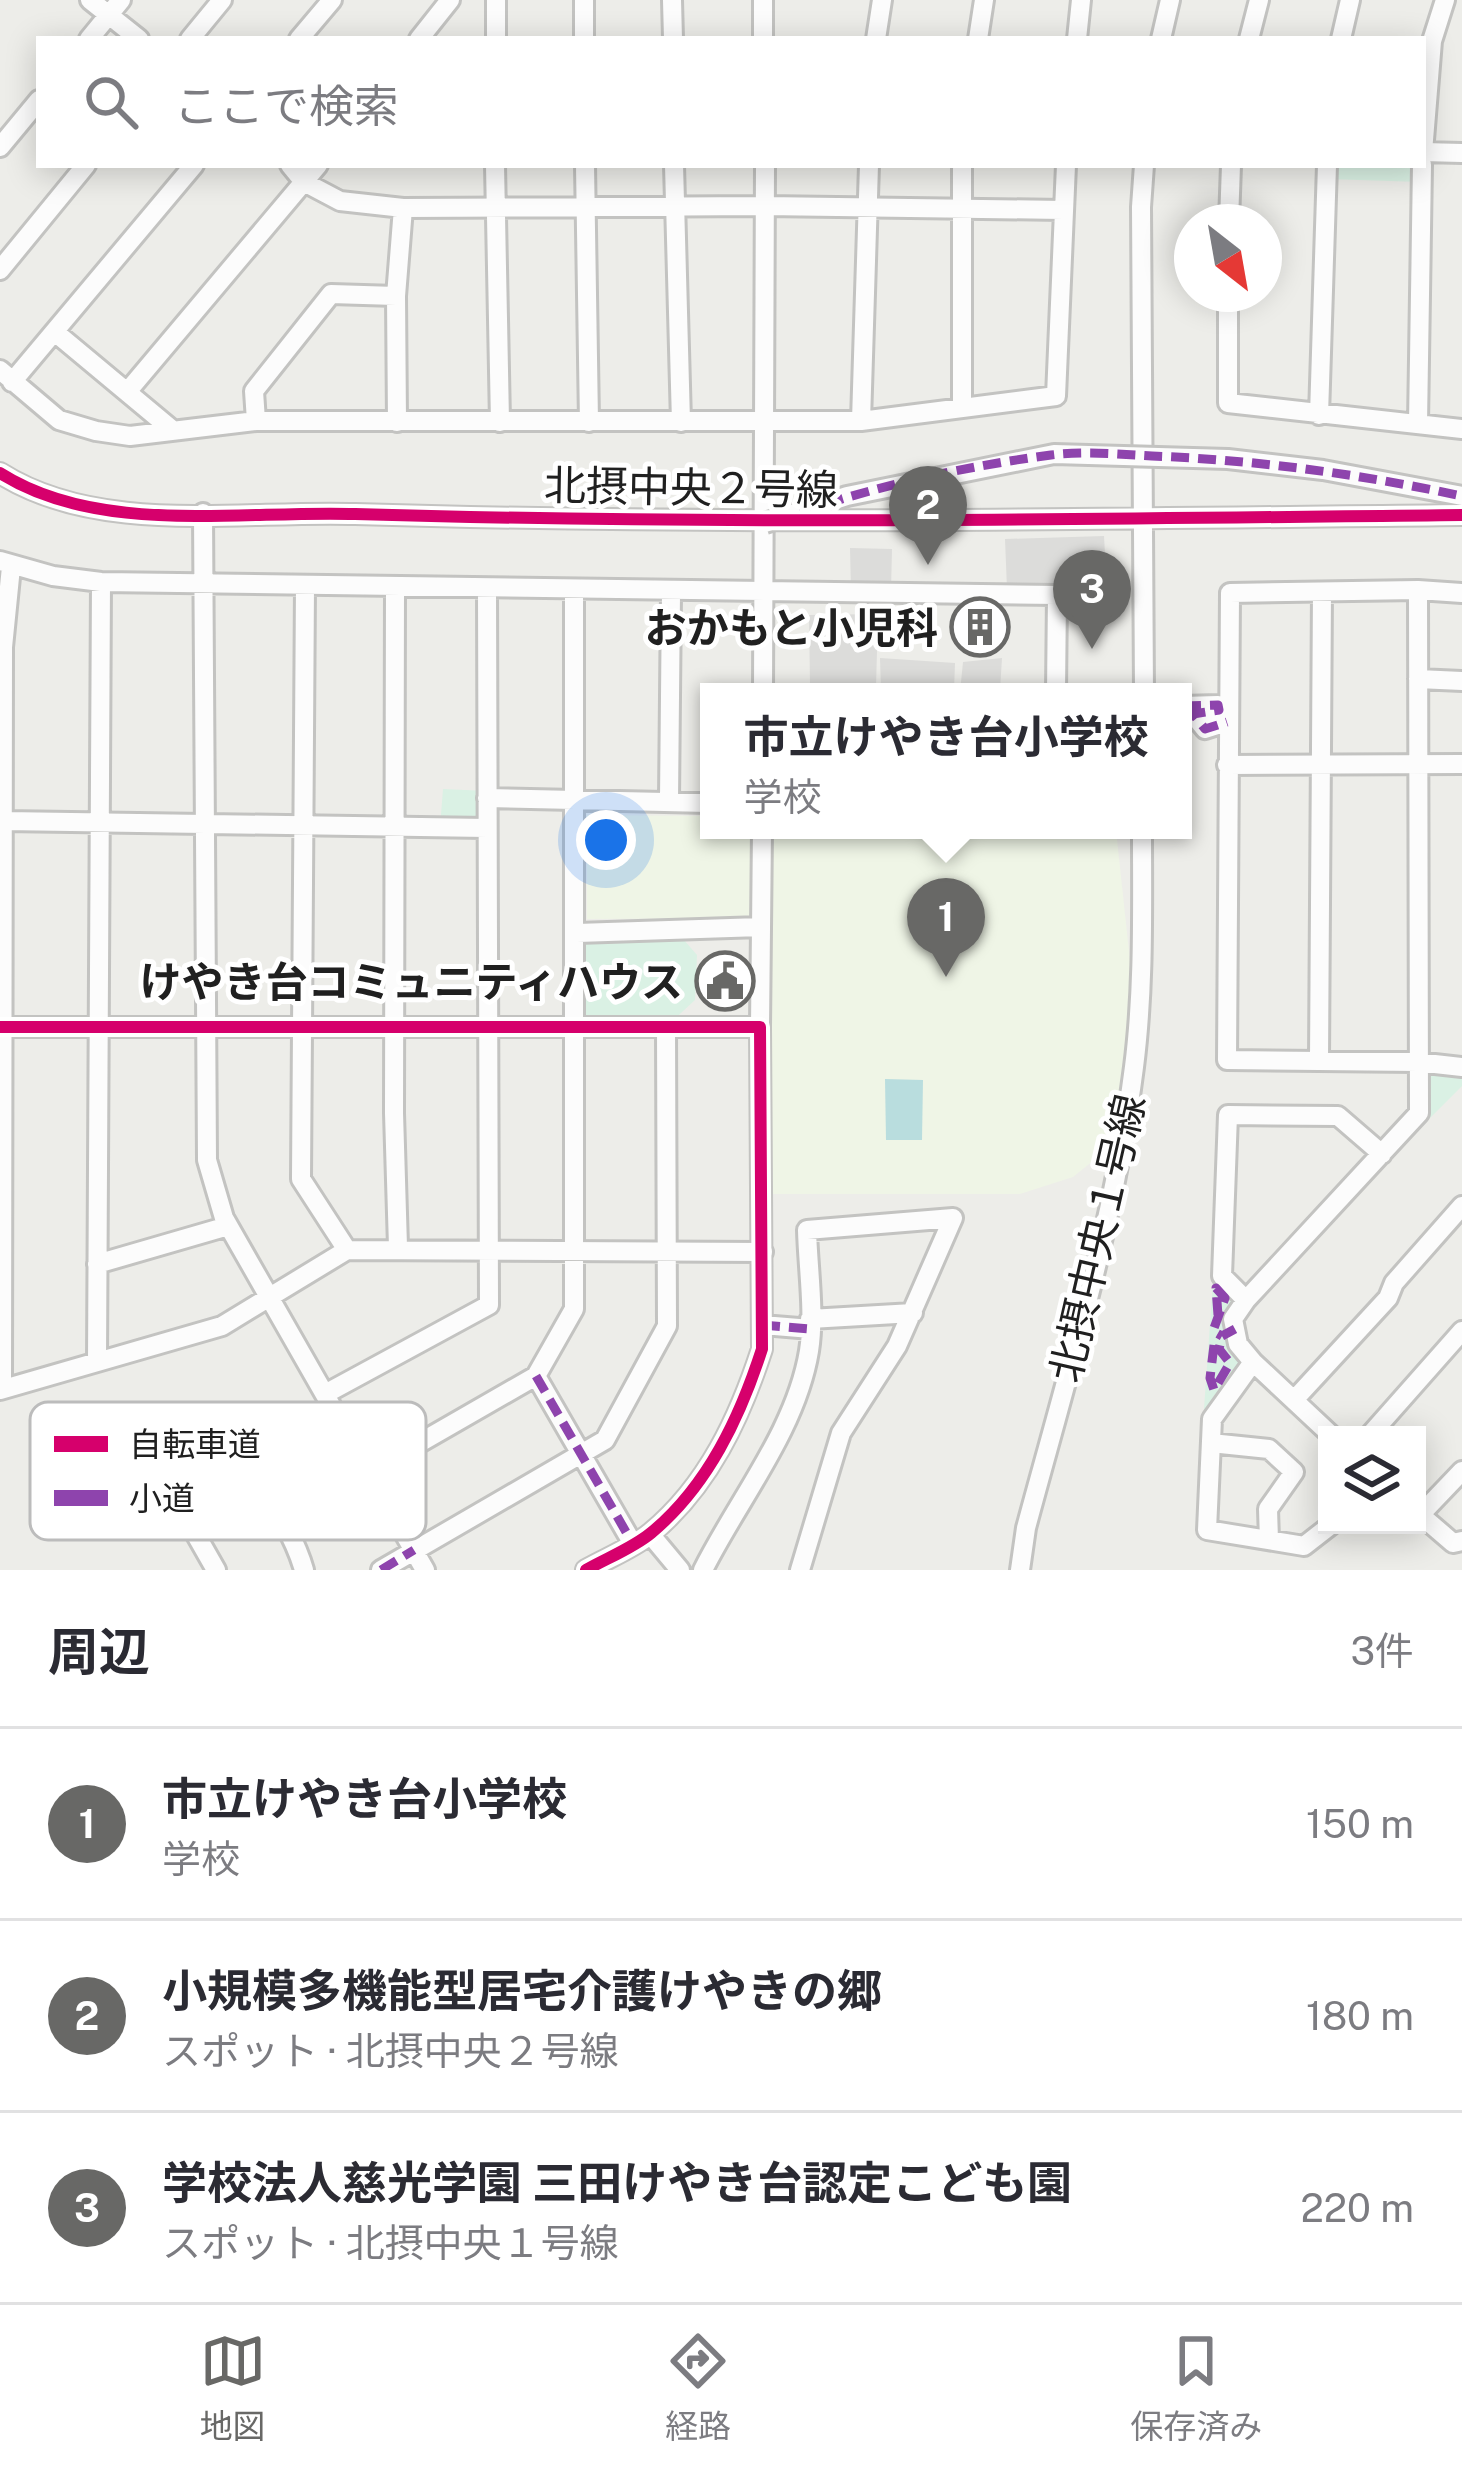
<!DOCTYPE html>
<html lang="ja">
<head>
<meta charset="utf-8">
<style>
  :root { --surface:#fff; --page:#f2f2f3; --text:#2b2b33; --muted:#7c7c81; --line:#e1e1e2; --accent:#686866 }
  body { margin:0; font-family:"Public Sans","Noto Sans JP",sans-serif; background:var(--page); color:var(--text) }
  .controls { position:absolute; right:36px; bottom:36px; display:grid; overflow:hidden; border-radius:0px; box-shadow:0 6px 30px #0003 }
  .controls button { width:108px; height:108px; display:grid; place-items:center; padding:0; border:0; border-bottom:3px solid var(--line); background:var(--surface); color:var(--text); font:60px sans-serif }
  .compass { position:absolute; left:1174px; top:204px; width:108px; height:108px; border-radius:50%; background:var(--surface); box-shadow:0 6px 30px #0003; rotate:149deg }
  .you { position:absolute; left:606px; top:840px; width:42px; height:42px; margin:-30px; border:9px solid #fff; border-radius:50%; background:#1a73e8; box-shadow:0 0 0 18px #1a73e833 }
  .badge { display:grid; place-items:center; width:78px; height:78px; border-radius:50%; background:var(--accent); color:#fff; font-size:39px; font-weight:700 }
  .pin { position:absolute; translate:-50% -99px; filter:drop-shadow(0 3px 6px #0008) }
  .pin::after { content:''; position:absolute; top:63px; width:42px; height:36px; background:inherit; clip-path:polygon(0 0,100% 0,50% 100%) }
  .popup { position:absolute; left:700px; top:683px; width:492px; height:156px; box-sizing:border-box; display:grid; place-content:center; border-radius:0px; background:var(--surface); filter:drop-shadow(0 3px 9px #0005); font-size:39px; white-space:nowrap; color:var(--muted) }
  .popup b { font-size:45px; color:var(--text) }
  .popup::after { content:''; position:absolute; left:50%; top:100%; margin-left:-24px; border:24px solid transparent; border-top-color:var(--surface) }
  .list { margin:0; padding:0; list-style:none }
  h2 { display:flex; justify-content:space-between; align-items:center; height:156px; margin:0; padding:0 48px; font-size:51px }
  h2 small { font-size:39px; font-weight:400; color:var(--muted) }
  .list li { display:grid; grid-template-columns:78px 1fr auto; gap:36px; align-items:center; box-sizing:border-box; height:192px; padding:0 48px; border-top:3px solid var(--line) }
  .list b { display:block; font-size:45px; white-space:nowrap }
  .list p { margin:0; font-size:39px; white-space:nowrap; color:var(--muted) }
  .list em { font-size:39px; font-style:normal; color:var(--muted) }
  .icon { flex:none; width:66px; height:66px; fill:none; stroke:currentColor; stroke-width:2; stroke-linecap:round; stroke-linejoin:round }
  .map { position:relative; flex:none; width:1462px; height:1570px; overflow:hidden }
  .search { position:absolute; background:var(--surface); box-shadow:0 6px 30px #0003; left:36px; right:36px; top:36px; height:132px; display:flex; align-items:center; gap:30px; box-sizing:border-box; padding:0 42px; border-radius:0px; color:var(--muted); font-size:45px }
  .sheet { height:732px; background:var(--surface) }
  nav { display:flex; justify-content:space-around; align-items:center; box-sizing:border-box; height:168px; border-top:3px solid var(--line); background:var(--surface); font-size:33px; color:var(--muted) }
  nav a { display:grid; justify-items:center; gap:6px }
  nav .on { color:var(--accent) }
  .map>svg:first-child { display:block }
  .education { fill:#eff5e6 }
  .religious { fill:#dcdcda }
  .park { fill:#daf1e4 }
  .pitch { fill:#b9ddde }
  .lines { fill:none; stroke-linecap:round; stroke-linejoin:round }
  .minor-casing { stroke:#c3c3c1; stroke-width:24 }
  .minor { stroke:#fcfcfc; stroke-width:18 }
  .minor-bridge-casing { stroke:#c3c3c1; stroke-width:24; stroke-linecap:butt }
  .minor-bridge { stroke:#fcfcfc; stroke-width:18 }
  .quiet { stroke:#8e44ad; stroke-width:9; stroke-dasharray:18 9; stroke-linecap:butt }
  .cycleway-casing { stroke:#fff; stroke-width:20 }
  .cycleway { stroke:#d6006c; stroke-width:12 }
  .labels { text-anchor:middle; dominant-baseline:central; stroke-width:10; stroke-linejoin:round; paint-order:stroke }
  .street-label { font-size:42px; fill:#202020; stroke:#fff }
  .poi-label { font-size:42px; font-weight:bold; fill:#202020; stroke:#fff; text-anchor:end }
  .key { fill:#fff; stroke:#bcbcbc; stroke-width:3 }
  .key-label { font-size:33px; fill:#202020 }
</style>
</head>
<body>
<div class="map">
<svg width="1462" height="1570" viewBox="0 0 1462 1570">
  <rect width="100%" height="100%" fill="#edede9"/>
  <path class="education" d="M587 815 709 816V830H753L752 918 587 919Z
    M762 830H1116L1137 1026 1125 1135 1073 1177 1020 1194H762Z"/>
  <path class="religious" d="M1104 536 1107 590 1007 589 1005 539Z
    M850 548 892 549 891 590H851Z
    M878 614 876 687 810 686 809 615Z
    M880 658 955 663 954 691 881 690Z
    M1002 658 1000 690 960 692 963 662Z"/>
  <path class="park" d="M1330 165H1405L1422 170 1421 182 1327 179Z
    M443 789 487 791V818L440 827Z
    M677 932 697 955 695 1000 666 1027 576 1028 577 933Z
    M1417 1062 1462 1067V1086L1428 1120 1419 1113Z
    M1219 1280 1239 1299 1230 1317 1249 1363 1209 1416 1204 1409 1213 1281Z"/>
  <path class="pitch" d="M885 1079 923 1080 922 1140H886Z"/>
  <g class="lines">
    <defs>
      <path id="minor" d="M90 0 139 39
        M584 0V39
        M672 0 673 39
        M763 0V39
        M1445 0 1432 41 1423 152 1462 153
        M89 39 121 0
        M190 39 222 0
        M299 39 332 0
        M419 39 450 0
        M496 39V0
        M876 39 882 0
        M978 39 984 0
        M1077 39 1081 0
        M1161 39 1170 0
        M1249 39 1259 0
        M1341 39 1350 0
        M0 147 39 100
        M290 165 304 182 340 201 403 208 765 206 1063 210
        M495 165 500 422
        M585 165 589 422
        M674 165 681 422
        M962 165V408
        M1229 222 1231 165
        M0 270 86 165
        M1228 294V403L1462 429
        M56 333 170 428
        M0 370 59 420 96 431 130 436 256 421H861L1056 396 1066 165
        M12 382 194 165
        M127 392 318 165
        M1319 415 1327 165
        M256 421 254 391 331 294 396 296
        M861 421 869 165
        M397 422 396 296 403 208
        M1418 424 1422 165
        M0 473C99 536 242 510 355 514 724 525 1093 519 1462 515
        M203 513 207 1160 224 1218 425 1570
        M0 561 53 576 101 582 1057 595 1056 692
        M305 586 301 1179 347 1250
        M395 588 394 1113 398 1247
        M1462 593 1418 590 1230 593 1227 1060 1417 1062 1462 1067
        M1418 679 1462 681
        M763 692 765 165
        M1144 692 1141 207 1144 165
        M1183 706 1218 705 1219 710 1193 714 1205 729 1227 722
        M1227 765 1462 764
        M487 798 709 803
        M669 800 671 593
        M4 821 487 828
        M577 933 761 927
        M0 1027H760L762 1349C740 1417 708 1486 651 1533 633 1548 607 1558 586 1570
        M760 1027 762 830
        M1319 1060 1322 592
        M97 1264 228 1226
        M1246 1300 1419 1113 1418 590
        M810 1319 913 1313
        M762 1325 811 1329
        M97 1362 101 582
        M1253 1362 1331 1435
        M536 1376 633 1544
        M2 1389 3 647 11 567
        M0 1390 222 1326 347 1250 763 1252
        M325 1394 489 1305 487 589
        M1294 1400 1388 1298 1394 1283 1462 1206
        M1370 1435 1462 1331
        M1211 1443 1269 1449 1294 1472 1268 1509 1269 1540
        M369 1472 536 1376 574 1309V591
        M1417 1512 1453 1543 1462 1541
        M1420 1515 1462 1471
        M1331 1525 1304 1546 1207 1530 1212 1419 1253 1362 1238 1344 1233 1319 1246 1300 1222 1276 1228 1115 1338 1116 1382 1154
        M650 1534 680 1570
        M216 1570 171 1491C213 1384 290 1520 304 1570
        M381 1570 605 1440 667 1326 666 1027
        M703 1570C738 1500 796 1430 809 1351 815 1313 808 1269 807 1230L953 1218 897 1346 841 1433 800 1570
        M1020 1570 1026 1528C1067 1376 1114 1224 1134 1067 1144 989 1142 908 1142 830"/>
    </defs>
    <use href="#minor" class="minor-casing"/>
    <use href="#minor" class="minor"/>
    <defs>
      <path id="minor-bridge" d="M765 523 847 496 1054 454 1228 459 1323 470 1462 496"/>
    </defs>
    <use href="#minor-bridge" class="minor-bridge-casing"/>
    <use href="#minor-bridge" class="minor-bridge"/>
    <path class="quiet" d="M800 512C881 485 967 466 1051 455 1084 451 1119 454 1152 456 1257 460 1359 474 1462 496
      M1183 706 1218 705 1219 710 1193 714 1205 729 1227 722
      M1218 1315 1216 1288 1225 1298 1213 1331 1222 1336
      M762 1325 811 1329
      M1214 1345 1210 1378 1214 1390 1230 1363 1219 1349 1222 1336 1235 1329
      M536 1376 633 1544
      M381 1570 414 1550"/>
    <defs>
      <path id="cycleway" d="M0 473C99 536 242 510 355 514 724 525 1093 519 1462 515
        M0 1027H760L762 1349C740 1417 708 1486 651 1533 633 1548 607 1558 586 1570"/>
    </defs>
    <use href="#cycleway" class="cycleway-casing"/>
    <use href="#cycleway" class="cycleway"/>
  </g>
  <defs>
    <symbol id="building-ring" viewBox="-11 -11 22 22"><circle r="9.5" fill="#fff" stroke="#686866" stroke-width="1.5"/><path d="M-4-6H4V6H1V3H-1V6H-4ZM-2.5-4.3h1.7v1.8h-1.7ZM.8-4.3h1.7v1.8H.8ZM-2.5-1h1.7V.8h-1.7ZM.8-1h1.7V.8H.8Z" fill="#686866"/></symbol>
    <symbol id="civic-ring" viewBox="-11 -11 22 22"><circle r="9.5" fill="#fff" stroke="#686866" stroke-width="1.5"/><path d="M-.6-6.5H3V-4.5H.6V-3L4-1V1h2V6H-6V1h2V-1L-.6-3ZM-1.2 2.5V6h2.4V2.5Z" fill="#686866"/></symbol>
  </defs>
  <g fill-rule="evenodd">
    <use href="#building-ring" x="947" y="594" width="66" height="66"/>
    <use href="#civic-ring" x="692" y="948" width="66" height="66"/>
  </g>
  <g class="labels">
    <g class="street-label">
      <text transform="translate(691 487) rotate(1)">北摂中央２号線</text>
      <text transform="translate(1097 1238) rotate(-77)">北摂中央１号線</text>
    </g>
    <g class="poi-label">
      <text x="938" y="627">おかもと小児科</text>
      <text x="683" y="981">けやき台コミュニティハウス</text>
    </g>
  </g>
  <rect x="30" y="1402" width="396" height="138" rx="18" class="key"/>
  <rect x="54" y="1436" width="54" height="16" fill="#d6006c"/>
  <rect x="54" y="1490" width="54" height="16" fill="#8e44ad"/>
  <g class="key-label">
    <text x="129" y="1456">自転車道</text>
    <text x="129" y="1510">小道</text>
  </g>
</svg>
<div class="controls">
<button><svg class="icon" aria-label="layers" viewBox="0 0 24 24"><path d="M12 4l9 5-9 5-9-5zM3 14l9 5 9-5"/></svg></button>
</div>
<svg class="compass" viewBox="-18 -18 36 36"><path d="M0-13l5 13h-10z" fill="#e53935"/><path d="M0 13l5-13h-10z" fill="#7c7c81"/></svg>
<div class="you"></div>
<div class="pin badge" style="left:946px;top:977px">1</div>
<div class="popup"><b>市立けやき台小学校</b>学校</div>
<div class="pin badge" style="left:928px;top:565px">2</div>
<div class="pin badge" style="left:1092px;top:649px">3</div>
<div class="search"><svg class="icon" aria-label="search" viewBox="0 0 24 24"><circle cx="10" cy="10" r="6"/><path d="M15 15l6 6"/></svg>ここで検索</div>
</div>
<section class="sheet">
<h2>周辺<small>3件</small></h2>
<ul class="list">
<li><span class="badge">1</span><div><b>市立けやき台小学校</b><p>学校</p></div><em>150 m</em></li>
<li><span class="badge">2</span><div><b>小規模多機能型居宅介護けやきの郷</b><p>スポット · 北摂中央２号線</p></div><em>180 m</em></li>
<li><span class="badge">3</span><div><b>学校法人慈光学園 三田けやき台認定こども園</b><p>スポット · 北摂中央１号線</p></div><em>220 m</em></li>
</ul>
</section>
<nav>
<a class="on"><svg class="icon" aria-label="map" viewBox="0 0 24 24"><path d="M3 6l6-2 6 2 6-2v14l-6 2-6-2-6 2zM9 4v14M15 6v14"/></svg>地図</a>
<a><svg class="icon" aria-label="directions" viewBox="0 0 24 24"><path d="M12 3l9 9-9 9-9-9zM9 14v-3h6M13 9l2 2-2 2"/></svg>経路</a>
<a><svg class="icon" aria-label="saved" viewBox="0 0 24 24"><path d="M7 4h10v16l-5-4-5 4z"/></svg>保存済み</a>
</nav>
</body>
</html>
